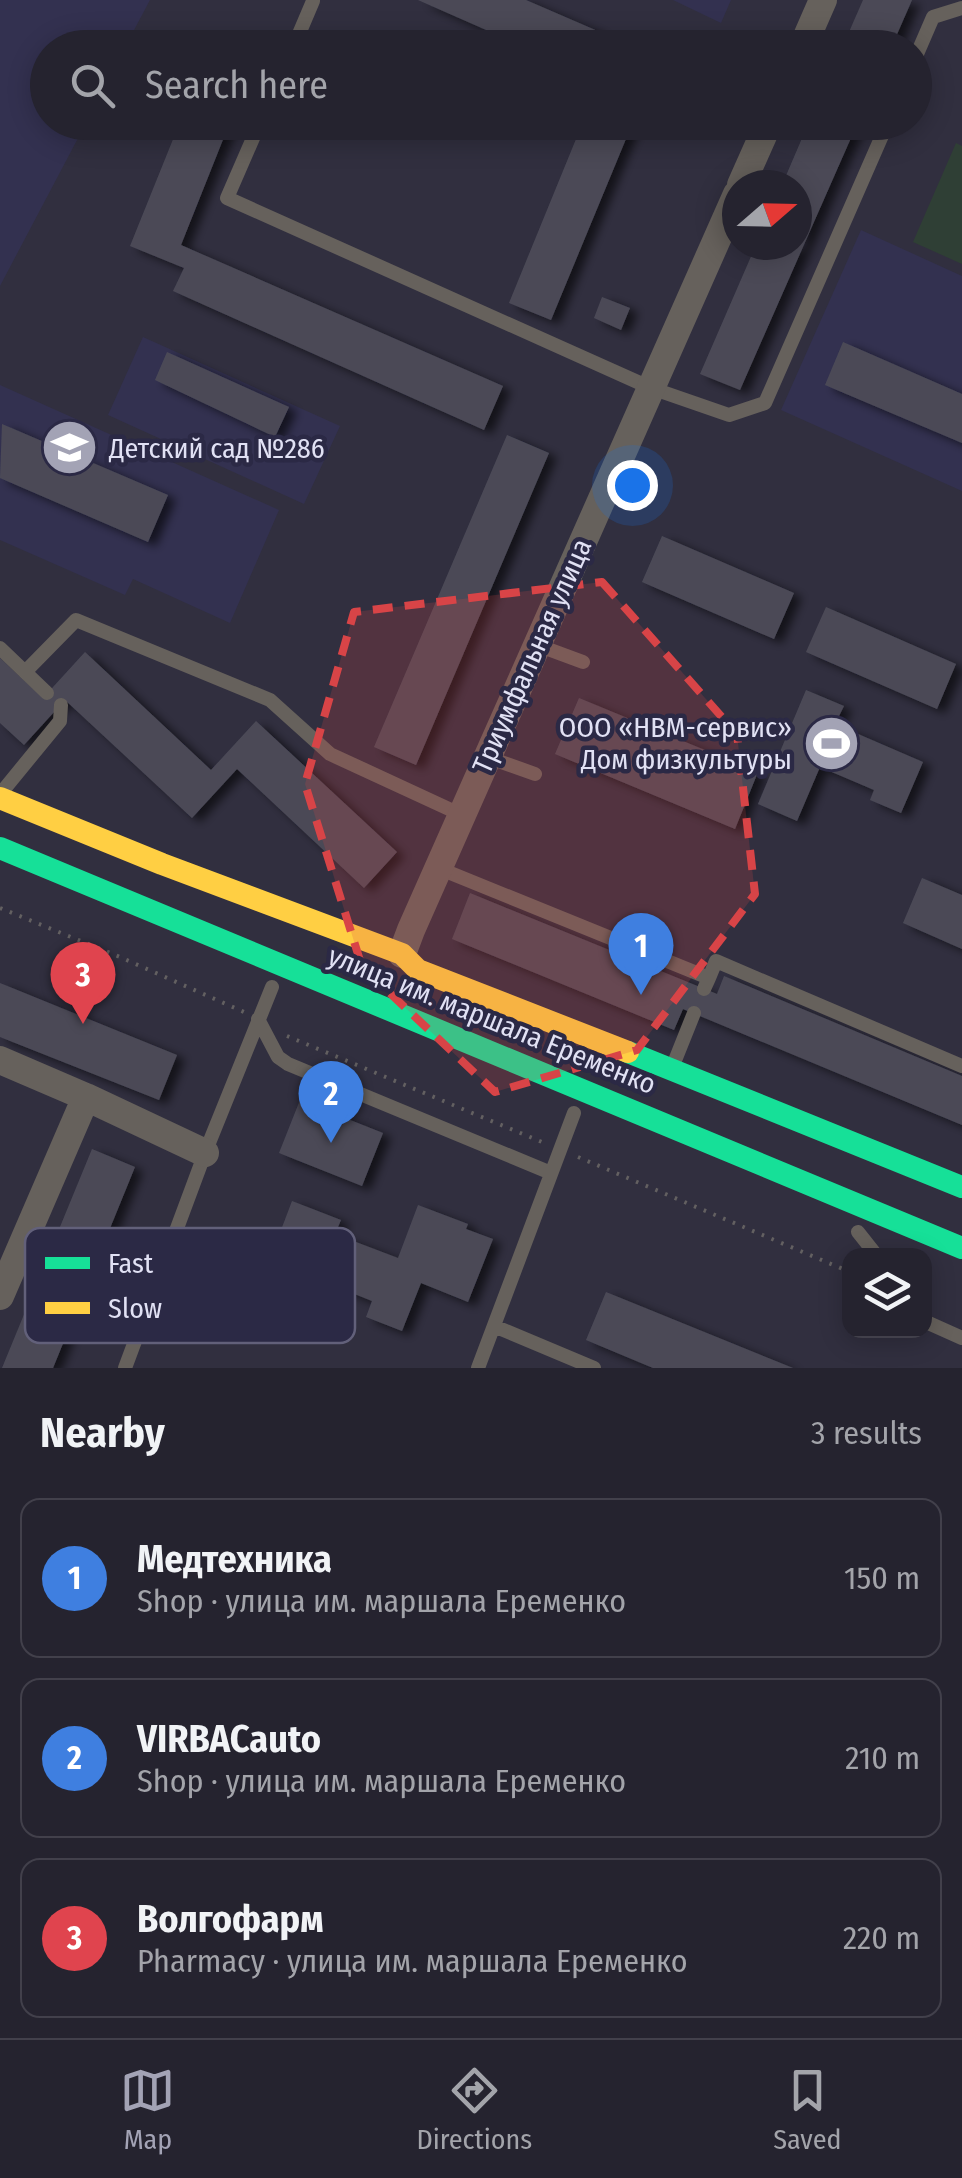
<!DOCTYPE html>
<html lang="en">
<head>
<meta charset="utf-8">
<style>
  :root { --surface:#25232f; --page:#2d2b37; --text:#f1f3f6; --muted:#a3a4aa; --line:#42404b; --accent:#a3a3b5 }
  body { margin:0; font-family:"Fira Sans Condensed",sans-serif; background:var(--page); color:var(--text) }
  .controls { position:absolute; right:30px; bottom:30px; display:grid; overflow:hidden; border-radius:20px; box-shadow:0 5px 25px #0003 }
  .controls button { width:90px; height:90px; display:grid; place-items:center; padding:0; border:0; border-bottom:2px solid var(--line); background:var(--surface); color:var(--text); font:50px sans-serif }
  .compass { position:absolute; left:722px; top:170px; width:90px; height:90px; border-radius:50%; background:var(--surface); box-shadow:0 5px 25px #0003; rotate:70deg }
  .you { position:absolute; left:632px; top:485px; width:35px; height:35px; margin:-25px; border:8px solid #fff; border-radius:50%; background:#1a73e8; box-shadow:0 0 0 15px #1a73e833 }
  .badge { display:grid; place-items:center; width:65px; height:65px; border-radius:50%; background:var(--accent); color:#fff; font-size:32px; font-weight:700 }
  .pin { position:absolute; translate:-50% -82px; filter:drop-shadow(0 2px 5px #0008) }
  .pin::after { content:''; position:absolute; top:52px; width:35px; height:30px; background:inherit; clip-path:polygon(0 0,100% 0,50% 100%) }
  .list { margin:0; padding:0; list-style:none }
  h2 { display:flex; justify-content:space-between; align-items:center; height:130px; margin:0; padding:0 40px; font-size:42px }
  h2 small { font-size:32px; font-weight:400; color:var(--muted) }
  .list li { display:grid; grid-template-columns:65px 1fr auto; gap:30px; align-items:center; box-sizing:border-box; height:160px; margin:0 20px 20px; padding:0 20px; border:2px solid var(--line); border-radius:20px }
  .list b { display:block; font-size:38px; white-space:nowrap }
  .list p { margin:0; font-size:32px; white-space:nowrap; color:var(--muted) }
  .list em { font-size:32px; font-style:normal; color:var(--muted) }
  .icon { flex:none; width:55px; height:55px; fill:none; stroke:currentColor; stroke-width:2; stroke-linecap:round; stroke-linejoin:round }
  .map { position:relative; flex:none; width:962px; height:1368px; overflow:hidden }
  .search { position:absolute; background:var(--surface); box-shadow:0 5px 25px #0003; left:30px; right:30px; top:30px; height:110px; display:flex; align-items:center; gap:25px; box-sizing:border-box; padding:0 35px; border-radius:55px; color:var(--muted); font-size:38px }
  .sheet { height:670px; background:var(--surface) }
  nav { display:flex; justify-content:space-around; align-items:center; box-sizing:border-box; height:140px; border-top:2px solid var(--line); background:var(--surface); font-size:28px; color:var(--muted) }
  nav a { display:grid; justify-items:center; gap:5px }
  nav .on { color:var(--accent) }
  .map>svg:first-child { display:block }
  .built { fill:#333150 }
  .green { fill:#2f3f35 }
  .building { fill:#4b4a57; filter:url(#shadow) }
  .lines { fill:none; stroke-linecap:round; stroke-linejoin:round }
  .path { stroke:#636061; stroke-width:4; stroke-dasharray:2.5 8; stroke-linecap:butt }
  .lane { stroke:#66615c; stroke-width:14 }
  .street { stroke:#66615c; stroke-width:28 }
  .fast { stroke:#16e098; stroke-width:22 }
  .slow { stroke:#ffcf43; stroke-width:22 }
  .marked { fill:#d84447; fill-opacity:0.2; stroke:#d84447; stroke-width:8; stroke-dasharray:20 12; stroke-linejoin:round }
  .labels { text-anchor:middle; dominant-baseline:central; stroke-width:9; stroke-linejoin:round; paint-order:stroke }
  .poi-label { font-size:28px; fill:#e1e1f4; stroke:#2b2945; text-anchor:start }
  .street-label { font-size:28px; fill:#e1e1f4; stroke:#2b2945 }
  .key { fill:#2b2945; stroke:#62607a; stroke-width:2.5 }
  .key-label { font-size:28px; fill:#e1e1f4 }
</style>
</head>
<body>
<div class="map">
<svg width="962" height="1368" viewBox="0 0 962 1368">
  <defs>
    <filter id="shadow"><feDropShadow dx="8" dy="4.5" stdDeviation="5" flood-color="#0009"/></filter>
  </defs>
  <rect width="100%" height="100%" fill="#312f3f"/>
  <path class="built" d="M0 0H150L125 47 48 48V122L86 123 0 286Z
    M673 0H731L721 23Z
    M861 230 962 276V491L781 410Z
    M143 337 340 426 304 504 108 415Z
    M0 385 279 510 230 623 133 579 125 595 0 540Z"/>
  <path class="green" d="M956 143 962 146V264L913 242Z"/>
  <path class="building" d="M418 0H526L600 32 593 48H527Z
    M863 0H912L891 48H842Z
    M180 122H230L181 245 503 386 484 430 173 291 184 268 130 246Z
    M583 122H633L551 320 509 303Z
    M809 122H858L740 390 700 374 756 245H797V185H782Z
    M602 297 630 308 621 330 594 318Z
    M843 342 962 394V443L825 385Z
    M167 352 289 407 275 437 155 380Z
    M2 424 168 495 148 542 0 478Z
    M507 435 549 453 416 765 374 747Z
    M662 536 794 593 774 639 642 582Z
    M826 607 956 664 937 709 806 652Z
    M85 652 211 770 256 721 397 852 364 888 237 769 192 818 65 700 24 745 0 723V658L43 698Z
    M806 690 844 706 835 724 923 762 901 813 870 800 874 790 820 767 797 821 758 804Z
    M579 698 758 772 735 829 555 754Z
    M922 878 962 895V949L903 923Z
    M470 893 717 994 724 976 962 1076V1125L683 1009 674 1030 452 939Z
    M0 983 177 1055 159 1100 0 1037Z
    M300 1100 383 1133 362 1186 279 1153Z
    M92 1149 135 1167 53 1368H2Z
    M292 1201 341 1220 335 1234 398 1258 418 1205 468 1224 466 1229 493 1239 468 1302 421 1283 402 1331 366 1317 372 1301 292 1269 282 1294 295 1299 286 1322 245 1307 247 1303 215 1290 233 1243 278 1260 282 1249 275 1246Z
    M606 1292 793 1368H653L586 1340Z"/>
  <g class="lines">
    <path class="path" d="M0 908 120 957 244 1012
      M287 1036 542 1142
      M578 1157 850 1272"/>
    <path class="lane" d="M293 48 313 1
      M914 61 933 17 962 8
      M260 122 227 198 651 388 729 415 765 403 888 122
      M537 645 583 662
      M0 648 47 693
      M25 672 76 620 270 700 330 754 462 815
      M487 757 535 774
      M1 793 60 721 61 705
      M438 868 709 978 704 989
      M709 978 716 961 962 1066
      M258 1019 278 1057 288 1064 551 1173
      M672 1068 694 1013
      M858 1232 877 1256
      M924 1321 962 1338
      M494 1326 594 1368
      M125 1368 205 1153 272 987
      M478 1368 574 1113"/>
    <path class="street" d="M802 48 823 0
      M741 185 769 122
      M402 954 411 930 737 194
      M0 1060 86 1097 205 1153
      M0 1296 86 1097"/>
    <path class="fast" d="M0 848 962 1248
      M628 1052 962 1187"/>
    <path class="slow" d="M0 798 162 864 402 954 418 970 628 1052"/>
  </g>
  <path class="marked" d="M602 582 737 734 755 894 637 1050 495 1092 362 967 305 784 354 612Z"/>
  <defs>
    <symbol id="school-disc" viewBox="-11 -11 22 22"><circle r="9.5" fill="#a3a3b5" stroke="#2b2945"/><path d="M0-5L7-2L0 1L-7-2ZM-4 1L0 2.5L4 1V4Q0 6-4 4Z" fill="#fff"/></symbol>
    <symbol id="stadium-disc" viewBox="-11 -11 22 22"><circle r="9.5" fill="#a3a3b5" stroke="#2b2945"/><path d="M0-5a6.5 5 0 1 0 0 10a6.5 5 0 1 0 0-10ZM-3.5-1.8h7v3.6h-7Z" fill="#fff"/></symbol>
  </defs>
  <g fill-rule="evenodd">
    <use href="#school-disc" x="38" y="416" width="63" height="63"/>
    <use href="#stadium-disc" x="800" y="712" width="63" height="63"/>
  </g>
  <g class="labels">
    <g class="poi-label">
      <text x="109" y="448">Детский сад №286</text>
      <text x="792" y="727" text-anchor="end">ООО «НВМ-сервис»<tspan x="792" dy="32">Дом физкультуры</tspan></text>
    </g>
    <g class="street-label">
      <text transform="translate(532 656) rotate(-66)">Триумфальная улица</text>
      <text transform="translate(492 1020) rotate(22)">улица им. маршала Еременко</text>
    </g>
  </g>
  <rect x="25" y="1228" width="330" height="115" rx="15" class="key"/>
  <rect x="45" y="1257" width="45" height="12" fill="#16e098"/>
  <rect x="45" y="1302" width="45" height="12" fill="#ffcf43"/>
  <g class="key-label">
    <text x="108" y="1273">Fast</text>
    <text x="108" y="1318">Slow</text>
  </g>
</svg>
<div class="controls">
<button><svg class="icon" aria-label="layers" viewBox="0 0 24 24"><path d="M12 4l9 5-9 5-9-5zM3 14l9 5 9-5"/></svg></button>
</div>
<svg class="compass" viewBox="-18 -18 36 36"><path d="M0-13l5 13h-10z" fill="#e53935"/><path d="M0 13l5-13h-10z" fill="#a3a4aa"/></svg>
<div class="you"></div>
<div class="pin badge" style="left:641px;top:995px;background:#3f7fe0">1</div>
<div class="pin badge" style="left:331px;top:1143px;background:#3f7fe0">2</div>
<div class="pin badge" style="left:83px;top:1024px;background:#e0444e">3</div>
<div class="search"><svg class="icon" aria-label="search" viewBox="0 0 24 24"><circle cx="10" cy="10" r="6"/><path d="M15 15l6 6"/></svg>Search here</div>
</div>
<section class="sheet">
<h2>Nearby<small>3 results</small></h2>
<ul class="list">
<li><span class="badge" style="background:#3f7fe0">1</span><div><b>Медтехника</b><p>Shop · улица им. маршала Еременко</p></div><em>150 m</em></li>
<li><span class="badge" style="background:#3f7fe0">2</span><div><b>VIRBACauto</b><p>Shop · улица им. маршала Еременко</p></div><em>210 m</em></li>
<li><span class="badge" style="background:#e0444e">3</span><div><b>Волгофарм</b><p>Pharmacy · улица им. маршала Еременко</p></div><em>220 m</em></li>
</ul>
</section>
<nav>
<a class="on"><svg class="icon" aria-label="map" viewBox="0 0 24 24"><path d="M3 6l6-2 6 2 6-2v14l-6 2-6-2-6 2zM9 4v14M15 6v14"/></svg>Map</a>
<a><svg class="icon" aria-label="directions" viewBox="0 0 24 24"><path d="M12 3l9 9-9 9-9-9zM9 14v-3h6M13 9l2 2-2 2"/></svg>Directions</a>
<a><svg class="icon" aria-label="saved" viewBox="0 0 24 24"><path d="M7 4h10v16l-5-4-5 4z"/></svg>Saved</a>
</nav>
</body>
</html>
